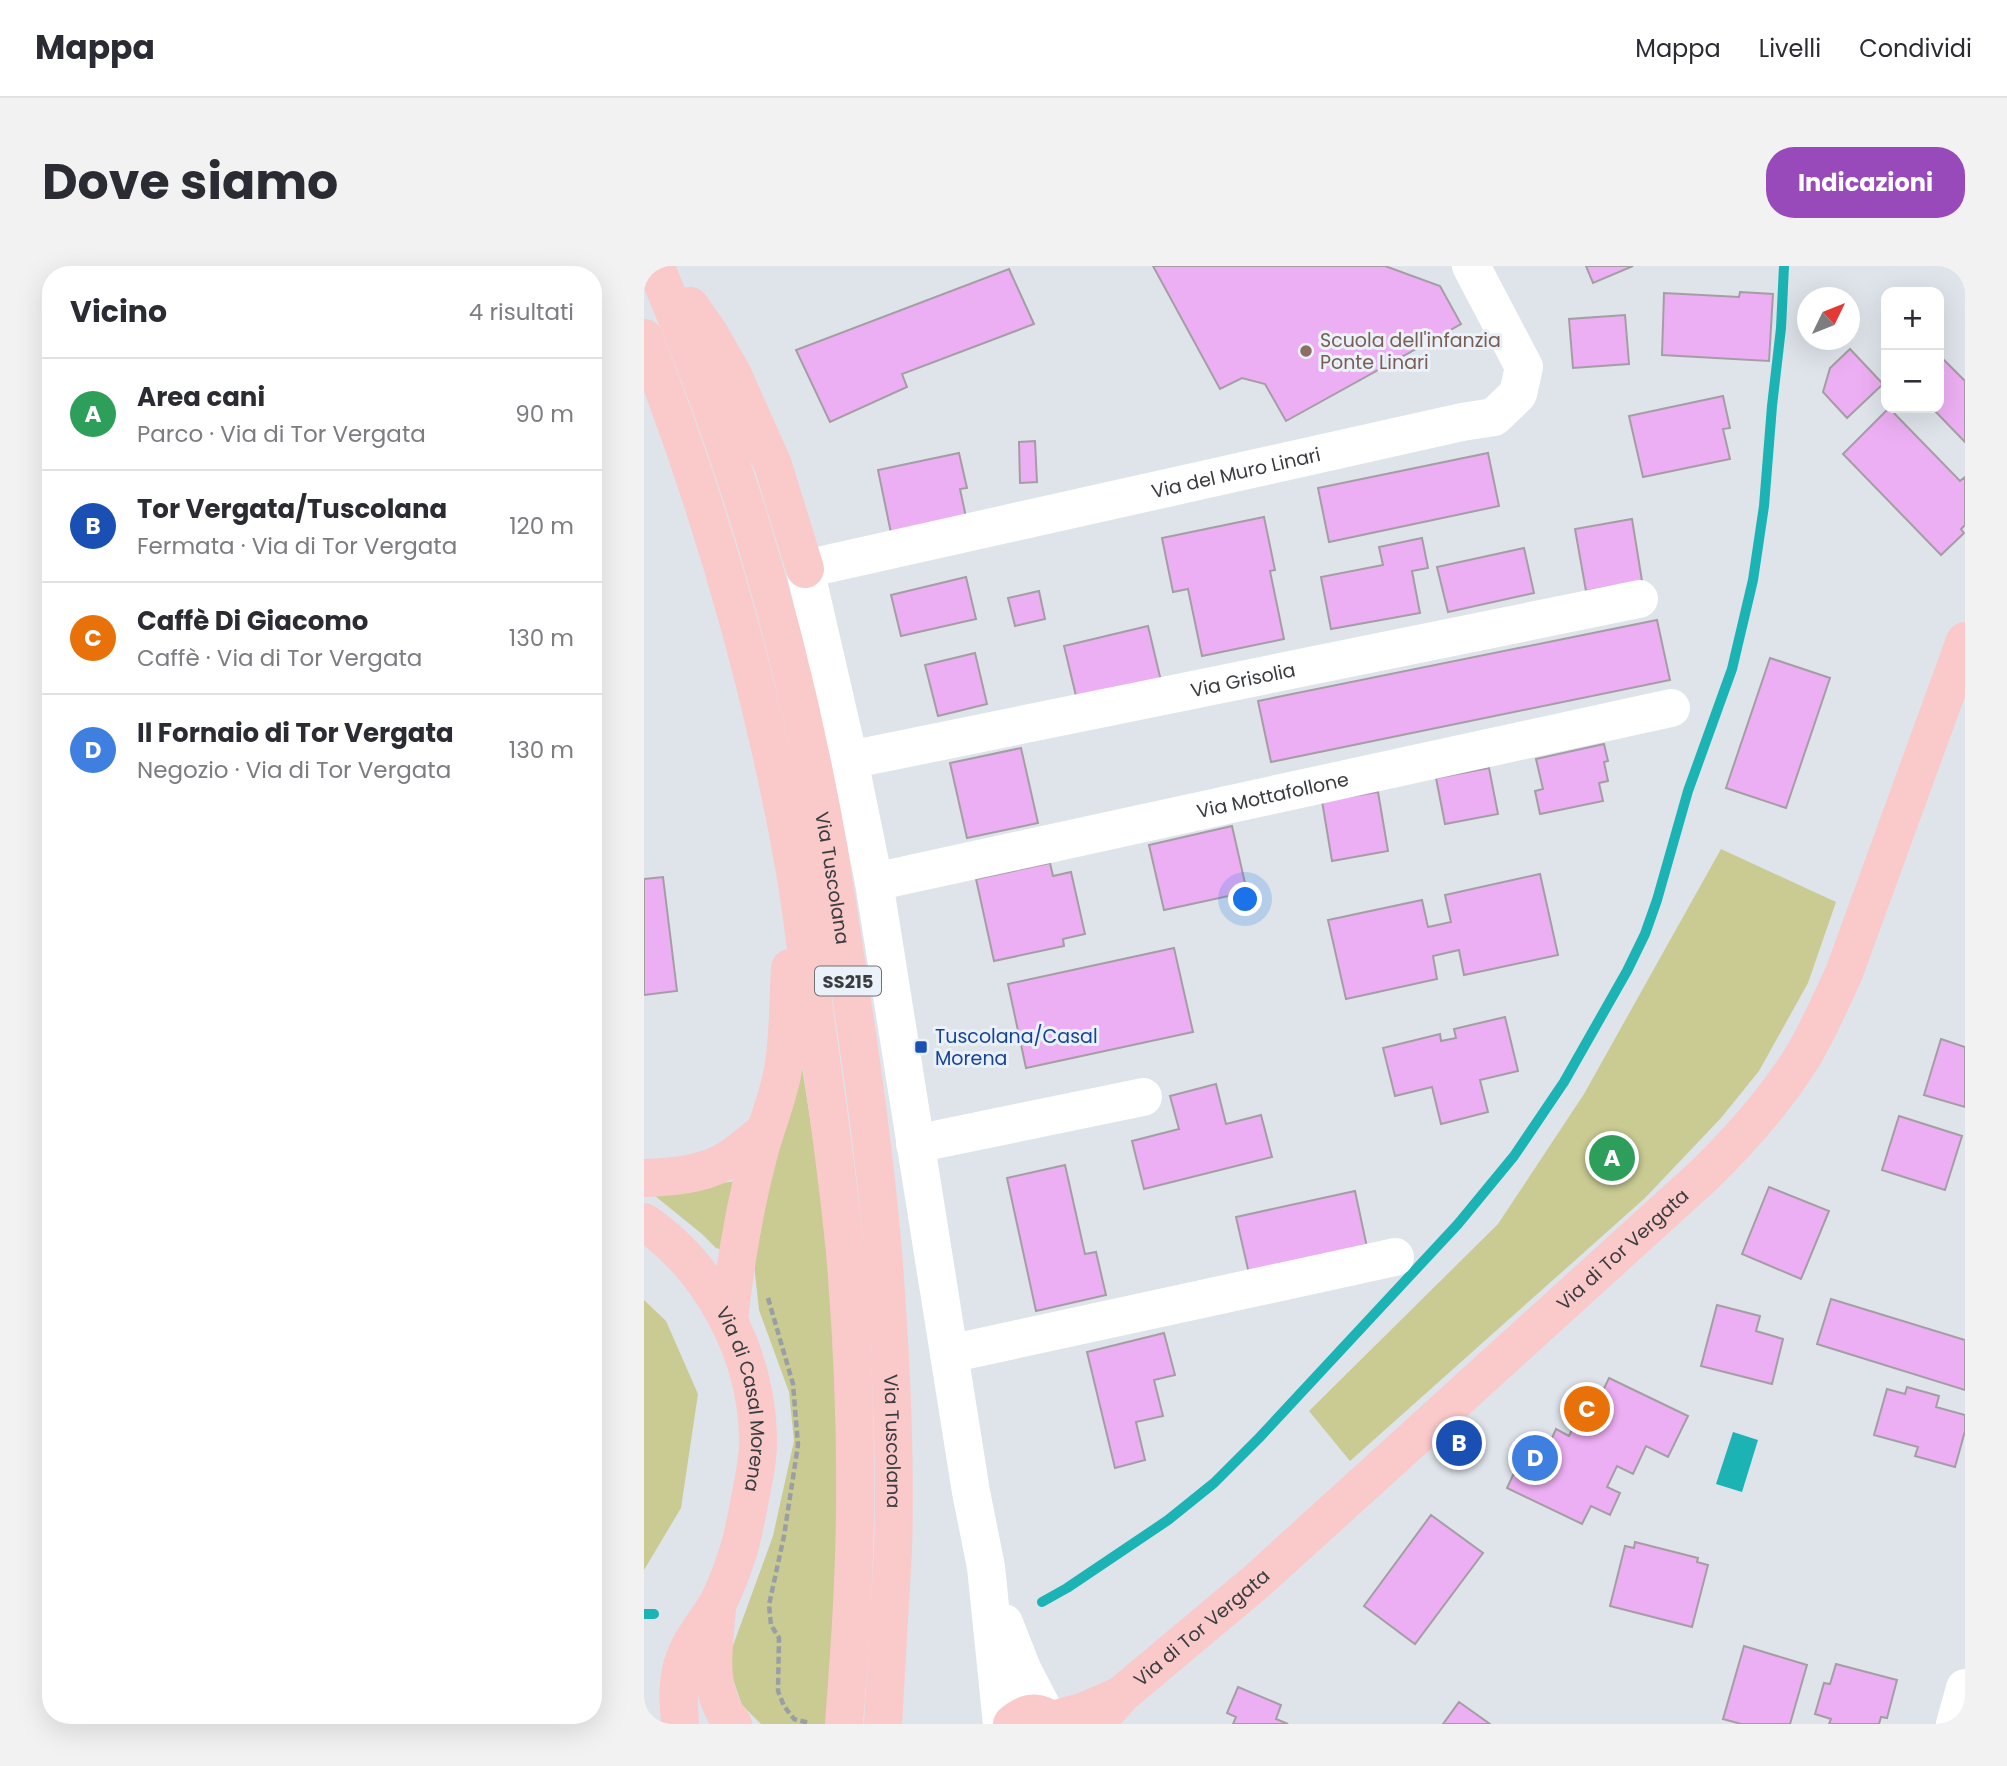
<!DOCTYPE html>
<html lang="it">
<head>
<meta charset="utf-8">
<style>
  :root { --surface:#fff; --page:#f2f2f3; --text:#2b2b33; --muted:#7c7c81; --line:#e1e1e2; --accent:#994aba }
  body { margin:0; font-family:Poppins,sans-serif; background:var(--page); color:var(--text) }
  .controls { position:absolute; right:21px; top:21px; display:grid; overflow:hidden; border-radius:14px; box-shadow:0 7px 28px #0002 }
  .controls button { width:63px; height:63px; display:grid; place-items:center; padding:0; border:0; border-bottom:2px solid var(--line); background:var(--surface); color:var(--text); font:35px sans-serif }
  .compass { position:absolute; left:1153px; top:21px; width:63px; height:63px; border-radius:50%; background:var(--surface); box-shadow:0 7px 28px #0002; rotate:47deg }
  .you { position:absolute; left:602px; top:634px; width:24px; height:24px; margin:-18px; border:5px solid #fff; border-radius:50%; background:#1a73e8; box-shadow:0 0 0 10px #1a73e833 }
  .badge { display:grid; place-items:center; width:46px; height:46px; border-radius:50%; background:var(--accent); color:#fff; font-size:23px; font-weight:700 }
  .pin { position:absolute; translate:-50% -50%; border:4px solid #fff; box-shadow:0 2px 7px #0006 }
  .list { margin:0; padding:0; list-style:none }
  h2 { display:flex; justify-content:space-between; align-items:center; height:91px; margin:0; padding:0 28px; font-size:30px }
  h2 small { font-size:23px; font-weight:400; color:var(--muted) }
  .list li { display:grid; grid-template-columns:46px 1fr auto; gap:21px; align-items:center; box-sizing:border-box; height:112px; padding:0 28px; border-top:2px solid var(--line) }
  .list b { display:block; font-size:26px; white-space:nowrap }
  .list p { margin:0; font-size:23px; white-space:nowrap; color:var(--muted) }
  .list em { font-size:23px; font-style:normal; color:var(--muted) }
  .map { position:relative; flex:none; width:1321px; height:1458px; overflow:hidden; border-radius:28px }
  header { display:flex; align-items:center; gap:42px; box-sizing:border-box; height:98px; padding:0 35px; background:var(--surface); border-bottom:2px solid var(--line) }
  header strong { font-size:33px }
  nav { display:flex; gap:38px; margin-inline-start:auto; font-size:24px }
  .intro { display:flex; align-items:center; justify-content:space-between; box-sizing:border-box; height:168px; padding:0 42px }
  h1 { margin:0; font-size:49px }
  .button { padding:18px 32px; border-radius:28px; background:var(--accent); color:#fff; font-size:24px; font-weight:700 }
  main { display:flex; gap:42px; padding:0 42px }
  aside { flex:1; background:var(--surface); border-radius:28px; box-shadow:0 7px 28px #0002 }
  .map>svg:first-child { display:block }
  .green { fill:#c9cb93 }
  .water { fill:#1bb3b3 }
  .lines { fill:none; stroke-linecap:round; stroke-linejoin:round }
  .stream { stroke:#1bb3b3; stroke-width:10 }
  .building { fill:#edaff3; stroke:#a49ea4; stroke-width:2 }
  .path { stroke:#9b9fa4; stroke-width:4.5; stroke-dasharray:7 3.5; stroke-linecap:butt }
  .minor { stroke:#fff; stroke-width:38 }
  .major { stroke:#fac9ca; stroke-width:38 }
  .education-dot { fill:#8d6e63; stroke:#ebf1f8; stroke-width:2.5 }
  .transit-dot { fill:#1a4fb4; stroke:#ebf1f8; stroke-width:2.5 }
  .labels { text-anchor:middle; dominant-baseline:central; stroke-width:6; stroke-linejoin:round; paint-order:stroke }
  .shield { fill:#ebf1f8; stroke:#6f7276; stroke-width:2 }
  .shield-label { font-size:18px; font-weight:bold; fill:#3a3c3f }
  .education-label { font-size:19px; fill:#785e54; stroke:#ebf1f8; text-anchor:start }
  .street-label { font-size:19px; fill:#3a3c3f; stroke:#ebf1f8 }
  .transit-label { font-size:19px; fill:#164399; stroke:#ebf1f8; text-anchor:start }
</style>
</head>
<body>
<header>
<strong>Mappa</strong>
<nav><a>Mappa</a><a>Livelli</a><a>Condividi</a></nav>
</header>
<div class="intro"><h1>Dove siamo</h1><a class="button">Indicazioni</a></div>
<main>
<aside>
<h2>Vicino<small>4 risultati</small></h2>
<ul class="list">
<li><span class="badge" style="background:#2e9e5b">A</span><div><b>Area cani</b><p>Parco · Via di Tor Vergata</p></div><em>90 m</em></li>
<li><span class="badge" style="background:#1a4fb4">B</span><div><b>Tor Vergata/Tuscolana</b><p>Fermata · Via di Tor Vergata</p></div><em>120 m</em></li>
<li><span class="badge" style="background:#e8710a">C</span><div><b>Caffè Di Giacomo</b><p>Caffè · Via di Tor Vergata</p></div><em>130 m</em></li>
<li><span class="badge" style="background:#3f7fe0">D</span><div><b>Il Fornaio di Tor Vergata</b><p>Negozio · Via di Tor Vergata</p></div><em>130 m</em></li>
</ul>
</aside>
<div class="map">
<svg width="1321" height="1458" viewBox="0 0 1321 1458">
  <rect width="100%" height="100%" fill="#dee4ea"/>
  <path class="green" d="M1077 583 1192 636 1164 717 1115 805 1077 852 1001 932 706 1195 665 1145 854 958 940 828Z
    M158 801 182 956 193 1106 195 1276 185 1458H117L98 1439 83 1396 129 1270 150 1175 145 1126 115 1044 110 998 116 942Z
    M92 915 79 984 72 982 58 968 5 925 34 924Z
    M0 1034 22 1055 54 1128 37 1242 0 1304Z"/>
  <path class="water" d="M1089 1166 1114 1174 1098 1226 1072 1218Z"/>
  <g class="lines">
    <path class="stream" d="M398 1336 423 1322 524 1254 570 1217 615 1172 814 958 870 890 920 816 983 705 1001 668 1013 634 1044 525 1088 403 1109 314 1120 240 1128 140 1137 62 1140 0
      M0 1348H10"/>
  </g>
  <path class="building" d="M509 0H741L796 20 817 58 642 155 621 118 598 112 576 123Z
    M942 0H989L949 17Z
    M365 3 390 58 258 108 263 121 186 156 152 84Z
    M1096 26 1129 28 1125 95 1018 89 1020 27 1095 31Z
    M981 49 985 98 929 102 925 53Z
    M1206 83 1239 118 1203 152 1179 126 1186 102Z
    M1299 93 1321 115V176L1288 142H1295V97Z
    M1079 130 1086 162 1079 163 1086 193 999 211 985 150Z
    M1245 142 1316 215 1321 211V259L1317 263 1320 267 1297 289 1199 188Z
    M391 175 393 216 376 217 375 176Z
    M315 187 323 222 316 223 322 251 247 267 234 204Z
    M844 187 855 240 685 276 674 222Z
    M620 251 631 304 626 305 640 373 558 390 544 323 529 326 518 272Z
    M988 253 998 315 942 325 931 263Z
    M778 272 784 302 768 305 776 347 687 363 677 311 739 299 735 281Z
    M880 282 890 327 804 346 793 301Z
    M322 311 332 353 257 370 247 329Z
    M395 325 401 353 371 360 364 332Z
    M1013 354 1026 414 627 496 614 435Z
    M504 360 517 415 433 434 420 380Z
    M331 387 343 438 294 450 281 399Z
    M1126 392 1186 412 1142 542 1082 522Z
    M960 478 964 495 960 496 964 515 955 517 959 535 896 548 891 525 899 523 892 493Z
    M377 482 394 557 323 572 306 497Z
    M845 502 854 548 801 558 792 512Z
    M734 526 744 585 688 595 678 535Z
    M588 560 603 626 520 644 505 579Z
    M406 597 409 610 427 606 441 668 419 673 420 680 350 695 332 613Z
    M896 608 914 689 820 709 815 684 789 690 793 713 702 733 684 654 778 634 784 661 807 656 801 629Z
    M19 611 33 725 0 729V613Z
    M530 682 549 766 382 802 364 718Z
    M861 751 874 805 836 814 844 846 797 858 788 821 751 830 739 782 796 768 797 775 812 772 810 763Z
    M1297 773 1321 781V841L1280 829Z
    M572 818 582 858 617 849 628 891 500 923 488 875 535 863 526 830Z
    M1255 850 1318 870 1301 924 1238 904Z
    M421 899 441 988 452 986 462 1029 392 1045 363 912Z
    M1125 921 1185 945 1157 1013 1098 988Z
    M711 925 724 986 606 1012 592 951Z
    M1187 1033 1321 1074V1124L1173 1078Z
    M1073 1039 1116 1050 1112 1065 1139 1073 1128 1118 1057 1100Z
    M520 1067 531 1109 510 1114 519 1150 492 1156 501 1194 471 1202 443 1086Z
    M965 1112 1044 1150 1024 1191 1002 1180 989 1208 973 1200 963 1221 976 1227 966 1249 947 1240 938 1258 863 1222 876 1194 885 1199 896 1177 904 1181 912 1163 925 1170 943 1132 953 1137Z
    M1263 1121 1295 1130 1292 1141 1321 1149V1165L1311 1201 1271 1190 1274 1181 1230 1169 1243 1123 1261 1128Z
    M787 1249 839 1287 771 1378 720 1340Z
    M991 1276 1054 1292 1053 1296 1064 1299 1048 1361 966 1340 981 1280 990 1282Z
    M1100 1380 1163 1399 1146 1458H1097L1079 1453Z
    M1192 1398 1253 1414 1243 1452 1237 1451 1235 1458H1185L1187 1453 1171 1448 1180 1417 1186 1418Z
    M594 1421 637 1439 632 1453 644 1458H589L592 1451 583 1447Z
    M815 1436 846 1458H799Z"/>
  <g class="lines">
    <path class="path" d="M124 1032 149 1118 154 1179 140 1270 125 1339 127 1359 135 1372 134 1425 140 1440 150 1453 165 1457"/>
    <g class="minor">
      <path id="s1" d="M205 494 995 333"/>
      <path id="s2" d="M230 616 1027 442"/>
      <path d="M271 878 499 831"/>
      <path d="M305 1088 751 991"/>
      <path d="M360 1357 378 1403 403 1451"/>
      <path id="s3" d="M358 1458 342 1301 327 1226 230 616 205 494 161 303 818 156 850 151 874 128 880 101 827 0"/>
      <path d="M1311 1458 1321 1422"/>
    </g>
    <g class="major">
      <path id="s4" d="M11 0C92 185 150 386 185 585 206 722 229 860 240 999 247 1092 252 1190 249 1284 246 1342 242 1400 239 1458"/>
      <path d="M46 40 65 67 88 107 129 199 161 303"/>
      <path d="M0 72C68 246 120 427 152 611 160 660 165 709 172 758 183 838 195 917 202 998 211 1110 214 1225 208 1338 206 1378 203 1418 200 1458"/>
      <path d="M0 912C27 911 56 909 80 896 94 888 107 876 120 866"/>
      <path id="s5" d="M0 956C68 1003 112 1087 114 1170 115 1193 109 1216 105 1238 101 1258 98 1277 91 1295 87 1308 81 1322 75 1335 62 1358 42 1378 37 1405 33 1422 35 1441 36 1458"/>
      <path d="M85 1054C91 999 100 944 114 891 121 861 134 834 139 804 145 770 144 736 146 702"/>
      <path d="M73 1342C70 1382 61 1425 89 1458"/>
      <path d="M408 1454 441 1445 473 1431"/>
      <path d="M368 1458C385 1443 396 1445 414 1458"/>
      <path id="s6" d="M451 1458 478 1428 613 1315 1058 911C1096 874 1131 835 1159 790 1175 763 1187 735 1200 707L1321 375"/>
    </g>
  </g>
  <circle class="education-dot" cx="662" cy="85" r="7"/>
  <rect class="transit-dot" x="270" y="774" width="14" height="14" rx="3.5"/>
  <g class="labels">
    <rect class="shield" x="171" y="700.5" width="66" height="29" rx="5"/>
    <g class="shield-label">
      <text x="204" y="715">SS215</text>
    </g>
    <g class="education-label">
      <text x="676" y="74">Scuola dell'infanzia<tspan x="676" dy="22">Ponte Linari</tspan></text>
    </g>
    <g class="street-label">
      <text stroke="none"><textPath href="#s3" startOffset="1614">Via del Muro Linari</textPath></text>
      <text stroke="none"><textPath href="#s1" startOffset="402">Via Grisolia</textPath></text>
      <text stroke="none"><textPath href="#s2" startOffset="408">Via Mottafollone</textPath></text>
      <text stroke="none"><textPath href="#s4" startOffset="639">Via Tuscolana</textPath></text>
      <text stroke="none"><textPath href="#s6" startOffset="710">Via di Tor Vergata</textPath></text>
      <text stroke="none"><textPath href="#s5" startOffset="212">Via di Casal Morena</textPath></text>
      <text stroke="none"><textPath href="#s4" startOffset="1206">Via Tuscolana</textPath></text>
      <text stroke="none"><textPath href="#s6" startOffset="144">Via di Tor Vergata</textPath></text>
    </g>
    <g class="transit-label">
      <text x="291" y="770">Tuscolana/Casal<tspan x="291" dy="22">Morena</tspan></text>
    </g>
  </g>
</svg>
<div class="controls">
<button>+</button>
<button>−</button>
</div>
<svg class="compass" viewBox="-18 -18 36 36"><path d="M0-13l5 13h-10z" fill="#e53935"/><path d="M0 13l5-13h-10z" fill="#7c7c81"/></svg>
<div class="you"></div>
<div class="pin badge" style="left:968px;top:892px;background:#2e9e5b">A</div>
<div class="pin badge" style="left:815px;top:1177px;background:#1a4fb4">B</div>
<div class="pin badge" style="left:943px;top:1143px;background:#e8710a">C</div>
<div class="pin badge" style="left:891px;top:1192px;background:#3f7fe0">D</div>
</div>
</main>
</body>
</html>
